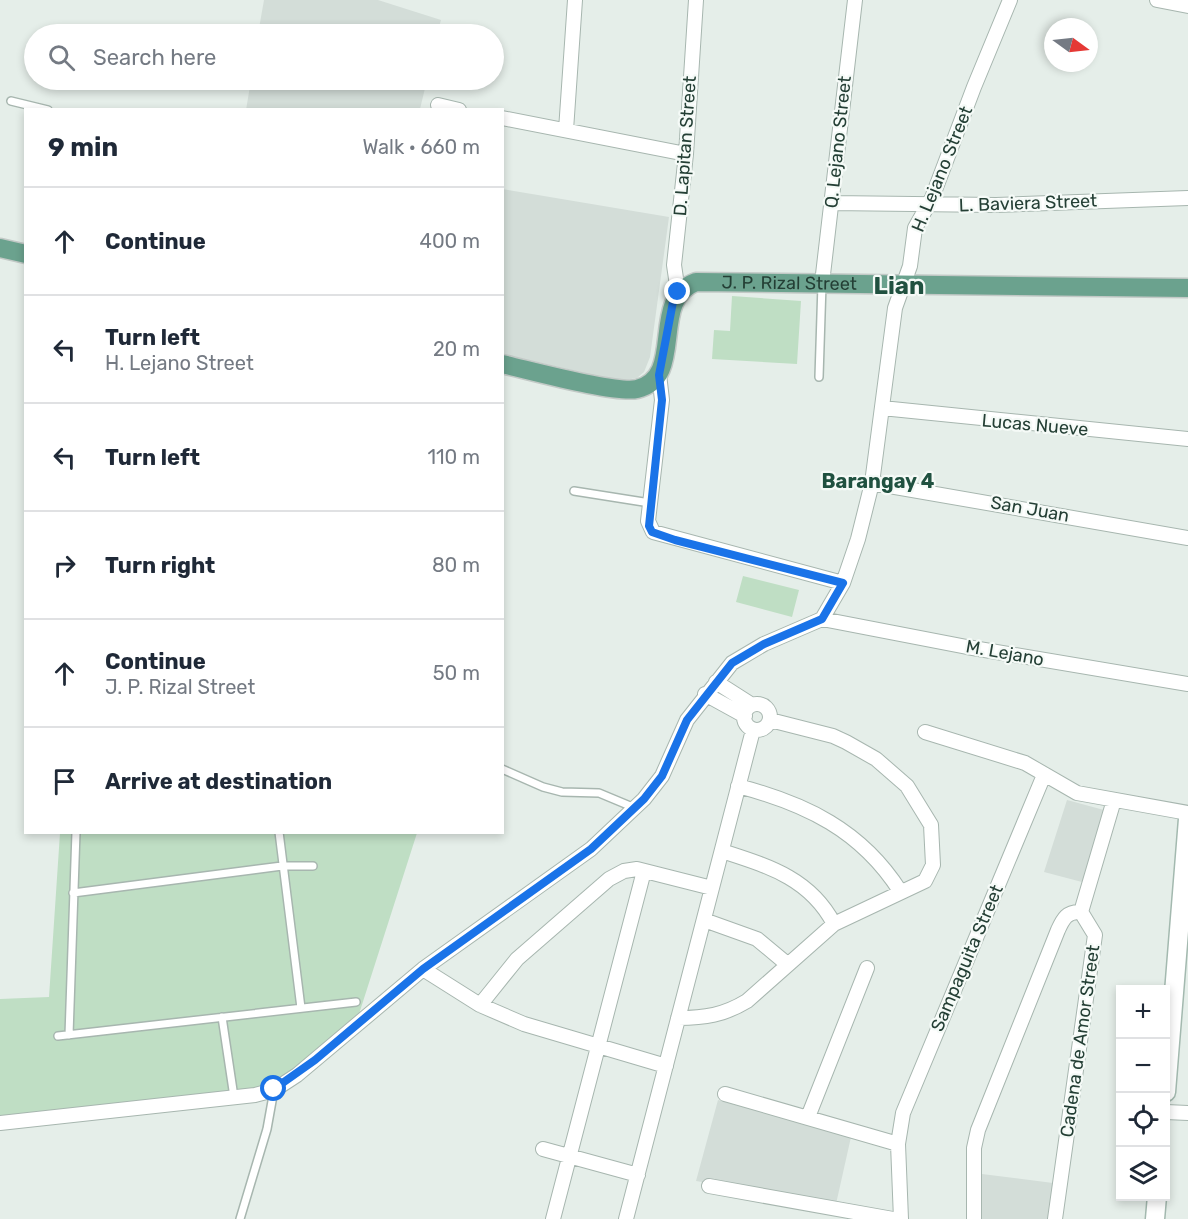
<!DOCTYPE html>
<html lang="en">
<head>
<meta charset="utf-8">
<style>
  :root { --surface:#fff; --page:#f2f2f3; --text:#1f2937; --muted:#747a83; --line:#e0e1e3 }
  body { margin:0; font-family:Rubik,sans-serif; background:var(--page); color:var(--text) }
  .controls { position:absolute; right:18px; bottom:18px; display:grid; overflow:hidden; border-radius:0px; box-shadow:0 3px 9px #0003 }
  .controls button { width:54px; height:54px; display:grid; place-items:center; padding:0; border:0; border-bottom:2px solid var(--line); background:var(--surface); color:var(--text); font:30px sans-serif }
  .compass { position:absolute; left:1044px; top:18px; width:54px; height:54px; border-radius:50%; background:var(--surface); box-shadow:0 3px 9px #0003; rotate:105deg }
  .stop { position:absolute; width:18px; height:18px; margin:-14px; border:4px solid #1a73e8; border-radius:50%; background:#fff }
  .stop.end { background:#1a73e8; border-color:#fff; box-shadow:0 2px 6px #0008 }
  .list { margin:0; padding:0; list-style:none }
  h2 { display:flex; justify-content:space-between; align-items:center; height:78px; margin:0; padding:0 24px; font-size:26px }
  h2 small { font-size:20px; font-weight:400; color:var(--muted) }
  .list li { display:grid; grid-template-columns:39px 1fr auto; gap:18px; align-items:center; box-sizing:border-box; height:108px; padding:0 24px; border-top:2px solid var(--line) }
  .list b { display:block; font-size:22px; white-space:nowrap }
  .list p { margin:0; font-size:20px; white-space:nowrap; color:var(--muted) }
  .list em { font-size:20px; font-style:normal; color:var(--muted) }
  .icon { flex:none; width:33px; height:33px; fill:none; stroke:currentColor; stroke-width:2; stroke-linecap:round; stroke-linejoin:round }
  .map { position:relative; flex:none; width:1188px; height:1219px; overflow:hidden }
  .search { position:absolute; background:var(--surface); box-shadow:0 3px 9px #0003; left:24px; top:24px; width:480px; height:66px; display:flex; align-items:center; gap:15px; box-sizing:border-box; padding:0 21px; border-radius:33px; color:var(--muted); font-size:22px }
  .panel { position:absolute; background:var(--surface); box-shadow:0 3px 9px #0003; left:24px; top:108px; width:480px; height:726px; border-radius:0px }
  .map>svg:first-child { display:block }
  .built { fill:#d3ddd8 }
  .green { fill:#bfdec4 }
  .lines { fill:none; stroke-linecap:round; stroke-linejoin:round }
  .lane-casing { stroke:#a7b6af; stroke-width:10 }
  .street-casing { stroke:#a7b6af; stroke-width:16 }
  .secondary-casing { stroke:#a3b9af; stroke-width:21 }
  .primary-casing { stroke:#c2c9c6; stroke-width:21 }
  .lane { stroke:#fff; stroke-width:7 }
  .street { stroke:#fff; stroke-width:14 }
  .secondary { stroke:#fff; stroke-width:18 }
  .primary { stroke:#6ba28e; stroke-width:18 }
  .route { stroke:#1a73e8; stroke-width:8 }
  .labels { text-anchor:middle; dominant-baseline:central; stroke-width:4.5; stroke-linejoin:round; paint-order:stroke }
  .street-label { font-size:18px; fill:#243f35; stroke:#f5faf7 }
  .neighbourhood-label { font-size:20px; font-weight:bold; fill:#205140; stroke:#f5faf7 }
  .district-label { font-size:24px; font-weight:bold; fill:#205140; stroke:#f5faf7 }
</style>
</head>
<body>
<div class="map">
<svg width="1188" height="1219" viewBox="0 0 1188 1219">
  <rect width="100%" height="100%" fill="#e5eee9"/>
  <path class="built" d="M264 0H378L441 20 437 34H258Z
    M251 80H427L420 109 246 110Z
    M502 189 669 217 650 357 644 372 637 378 619 381 503 354Z
    M1067 800 1104 810 1082 882 1044 872Z
    M718 1100 851 1137 836 1204 696 1181Z
    M982 1174 1053 1183 1049 1219H981Z"/>
  <path class="green" d="M732 296 801 301 797 364 712 359 714 330 730 331Z
    M743 576 799 590 792 617 736 602Z
    M60 833H417L359 1014 297 1068 264 1088 0 1118V999L49 997Z"/>
  <g class="lines">
    <defs>
      <path id="lane" d="M11 101 48 110
        M819 377 822 284
        M574 491 650 503
        M502 769 543 787 562 792 599 793 635 808
        M279 832 301 1008
        M73 893 282 866H313
        M222 1017 234 1097
        M69 1035 76 832
        M58 1036 356 1002
        M240 1219 267 1129 274 1090"/>
      <path id="street" d="M1157 0 1188 6
        M438 105 459 110
        M502 118 686 154
        M566 130 575 0
        M831 203 996 205 1188 198
        M822 283 855 0
        M678 292 674 265 686 154 696 0
        M659 374 662 400 648 521 653 532 843 583
        M882 408 1188 439
        M872 483 1188 538
        M822 619 843 583 858 539 872 483 895 308 910 266 915 228 932 198 974 87 1010 0
        M822 619 967 647 1188 684
        M716 682 752 705
        M705 694 745 716
        M744 717a13 13 0 1 1 26 0a13 13 0 1 1-26 0Z
        M925 732 1025 763 1077 793 1188 813
        M738 786C806 804 861 830 900 891
        M722 851C768 866 810 878 834 924
        M704 920 757 939 787 964
        M423 969 480 1005 524 1024 666 1066
        M480 1005 517 959 609 879 624 871 637 869 712 888
        M678 1018C705 1018 724 1015 747 1001L834 924 925 881 933 865 931 825 907 786 876 759 846 742 833 736 770 720
        M725 1094 898 1144
        M1166 1112 1188 1113
        M808 1117 867 968
        M0 1123 255 1095 274 1090 297 1075 423 969 591 849 644 799 662 776 687 720 732 663 764 644 822 619
        M543 1149 638 1175
        M709 1186 893 1219
        M553 1219 644 871
        M626 1219 753 730
        M901 1219 898 1144 903 1113 1044 775
        M974 1219V1148L978 1130 1058 930C1063 919 1067 911 1081 912
        M1055 1219 1095 935 1081 912 1114 800"/>
      <path id="secondary" d="M1166 1092 1188 819
        M1155 1219 1157 1196"/>
      <g id="primary">
        <path d="M0 248 26 254"/>
        <path id="s1" d="M502 364C529 370 616 394 637 389 687 377 648 300 696 282L1188 288"/>
      </g>
    </defs>
    <use href="#lane" class="lane-casing"/>
    <use href="#street" class="street-casing"/>
    <use href="#secondary" class="secondary-casing"/>
    <use href="#primary" class="primary-casing"/>
    <use href="#lane" class="lane"/>
    <use href="#street" class="street"/>
    <use href="#secondary" class="secondary"/>
    <use href="#primary" class="primary"/>
  </g>
  <g class="lines">
    <path class="route" d="M274 1089 315 1060 423 969 591 849 644 799 662 776 687 720 732 663 764 644 822 619 843 583 675 540 652 532 649 526 662 400 659 375 673 302 678 292"/>
  </g>
  <g class="labels">
    <g class="street-label">
      <text transform="translate(838 142) rotate(-84)">Q. Lejano Street</text>
      <text transform="translate(685 146) rotate(-86)">D. Lapitan Street</text>
      <text transform="translate(942 169) rotate(-68)">H. Lejano Street</text>
      <text transform="translate(1028 203) rotate(-2)">L. Baviera Street</text>
      <text stroke="none"><textPath href="#s1" startOffset="362">J. P. Rizal Street</textPath></text>
      <text transform="translate(1035 425) rotate(5)">Lucas Nueve</text>
      <text transform="translate(1030 509) rotate(10)">San Juan</text>
      <text transform="translate(1005 653) rotate(10)">M. Lejano</text>
      <text transform="translate(967 958) rotate(-67)">Sampaguita Street</text>
      <text transform="translate(1080 1041) rotate(-82)">Cadena de Amor Street</text>
    </g>
    <g class="neighbourhood-label">
      <text x="878" y="481">Barangay 4</text>
    </g>
    <g class="district-label">
      <text x="899" y="286">Lian</text>
    </g>
  </g>
</svg>
<div class="controls">
<button>+</button>
<button>−</button>
<button><svg class="icon" aria-label="locate" viewBox="0 0 24 24"><circle cx="12" cy="12" r="6"/><path d="M12 2v4M12 18v4M2 12h4M18 12h4"/></svg></button>
<button><svg class="icon" aria-label="layers" viewBox="0 0 24 24"><path d="M12 4l9 5-9 5-9-5zM3 14l9 5 9-5"/></svg></button>
</div>
<svg class="compass" viewBox="-18 -18 36 36"><path d="M0-13l5 13h-10z" fill="#e53935"/><path d="M0 13l5-13h-10z" fill="#747a83"/></svg>
<div class="stop" style="left:274px;top:1089px"></div>
<div class="stop end" style="left:678px;top:292px"></div>
<div class="search"><svg class="icon" aria-label="search" viewBox="0 0 24 24"><circle cx="10" cy="10" r="6"/><path d="M15 15l6 6"/></svg>Search here</div>
<section class="panel">
<h2>9 min<small>Walk · 660 m</small></h2>
<ul class="list">
<li><svg class="icon" aria-label="ahead" viewBox="0 0 24 24"><path d="M12 20V5M6 11l6-6 6 6"/></svg><div><b>Continue</b></div><em>400 m</em></li>
<li><svg class="icon" aria-label="left" viewBox="0 0 24 24"><path d="M17 20v-9H6M10 6l-5 5 5 5"/></svg><div><b>Turn left</b><p>H. Lejano Street</p></div><em>20 m</em></li>
<li><svg class="icon" aria-label="left" viewBox="0 0 24 24"><path d="M17 20v-9H6M10 6l-5 5 5 5"/></svg><div><b>Turn left</b></div><em>110 m</em></li>
<li><svg class="icon" aria-label="right" viewBox="0 0 24 24"><path d="M7 20v-9h11M14 6l5 5-5 5"/></svg><div><b>Turn right</b></div><em>80 m</em></li>
<li><svg class="icon" aria-label="ahead" viewBox="0 0 24 24"><path d="M12 20V5M6 11l6-6 6 6"/></svg><div><b>Continue</b><p>J. P. Rizal Street</p></div><em>50 m</em></li>
<li><svg class="icon" aria-label="arrive" viewBox="0 0 24 24"><path d="M6 21V4h12l-3 4 3 4H6"/></svg><div><b>Arrive at destination</b></div></li>
</ul>
</section>
</div>
</body>
</html>
